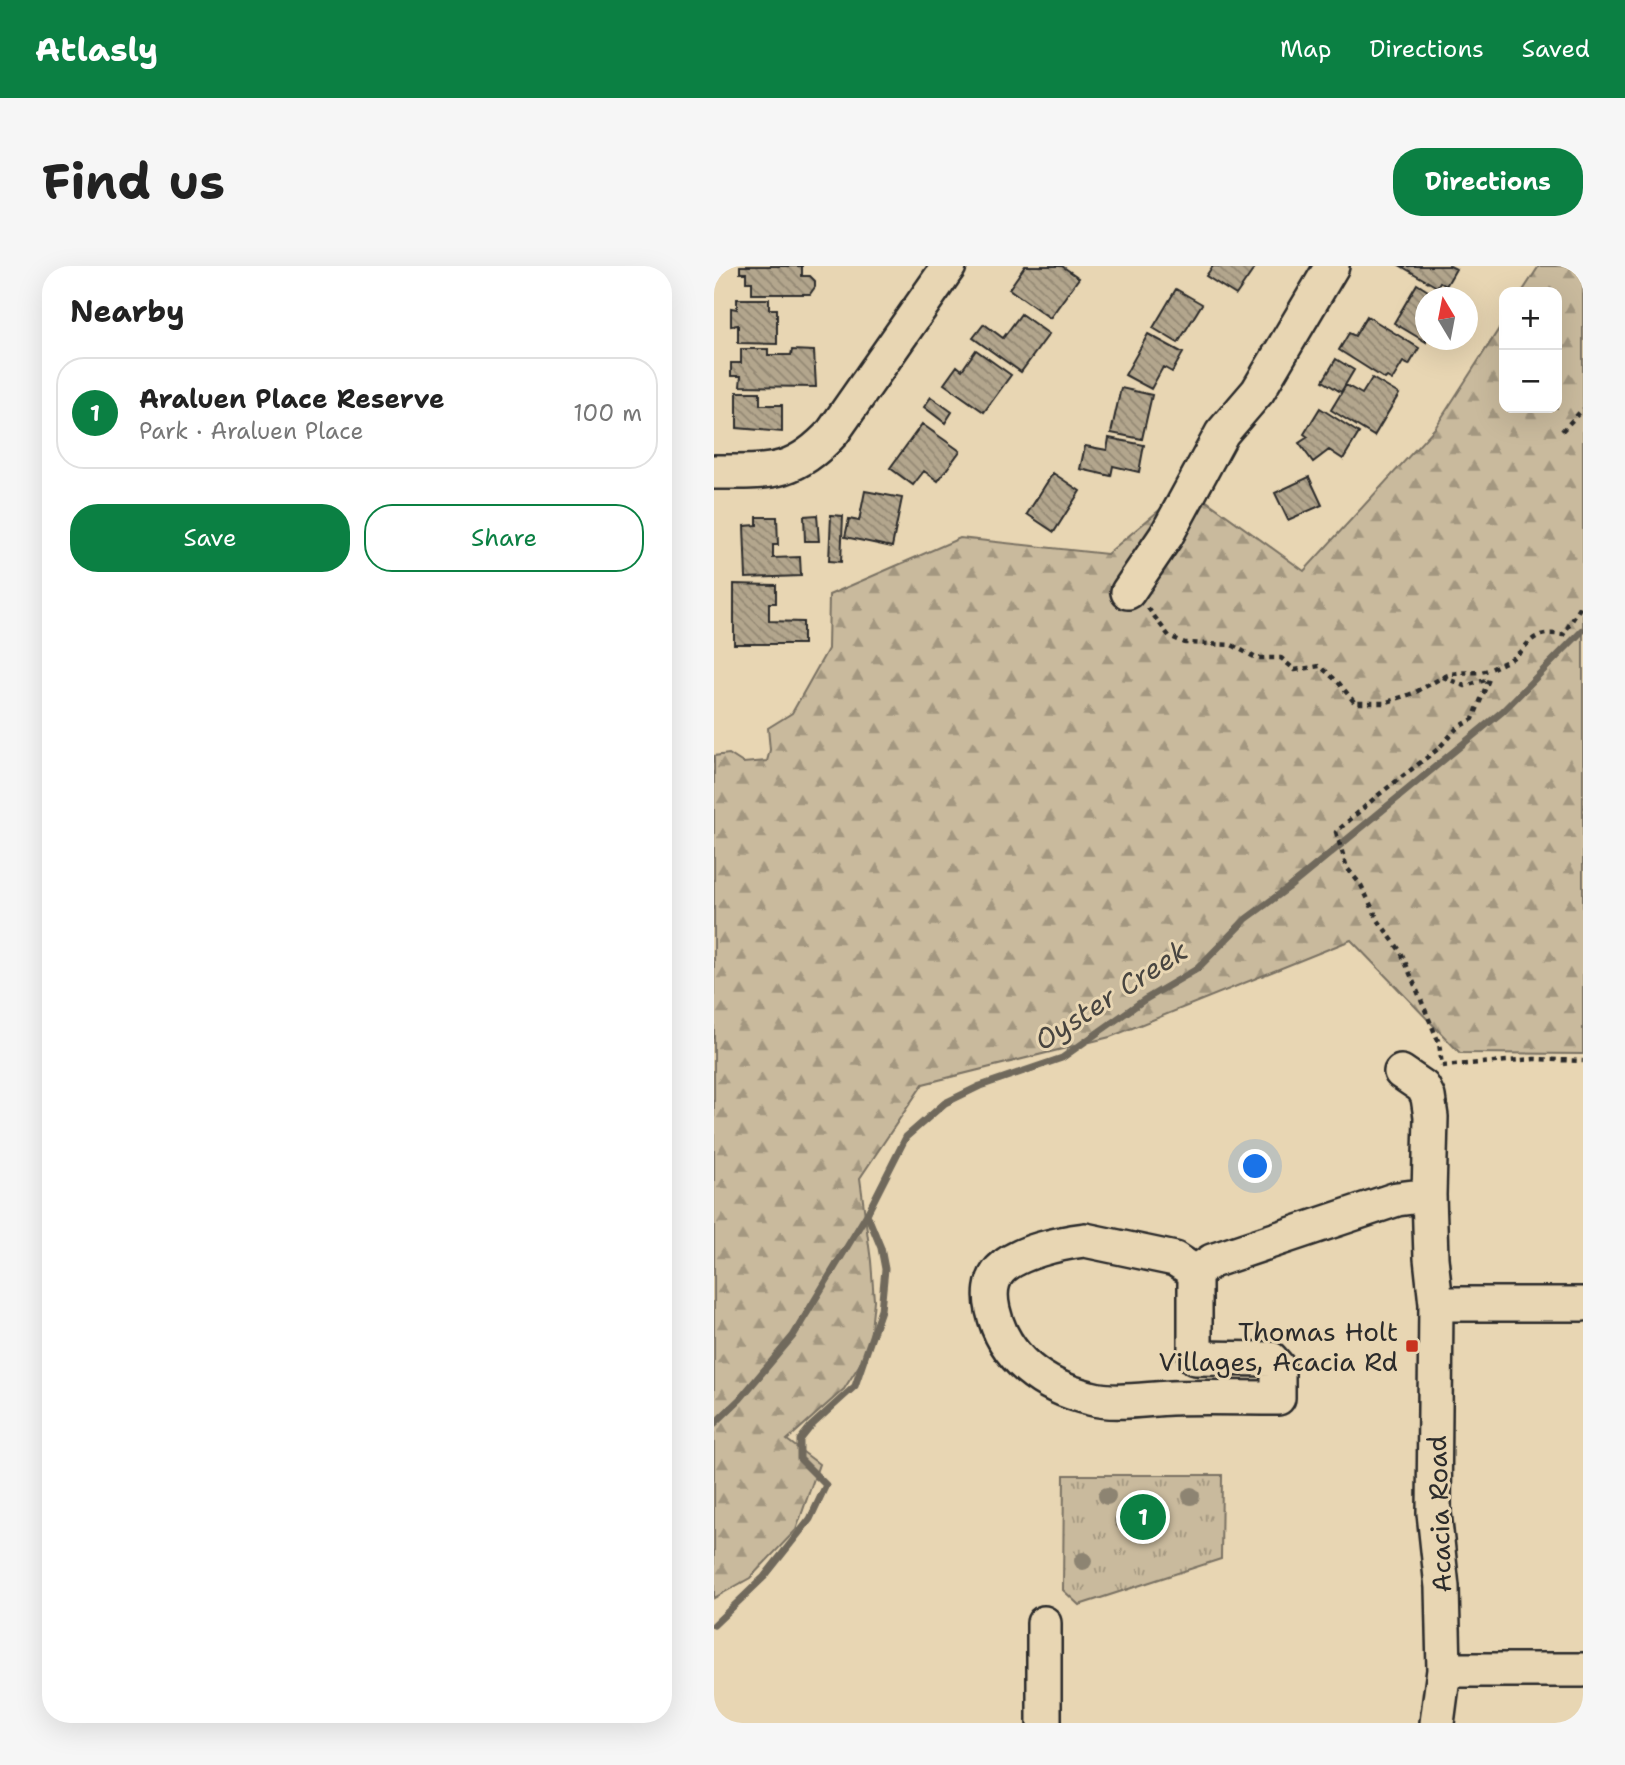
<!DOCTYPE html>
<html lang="en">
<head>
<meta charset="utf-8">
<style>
  :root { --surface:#fff; --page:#f6f6f6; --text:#222; --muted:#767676; --line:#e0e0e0; --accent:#0b8043 }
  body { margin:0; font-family:"Shantell Sans",sans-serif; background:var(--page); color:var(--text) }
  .controls { position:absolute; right:21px; top:21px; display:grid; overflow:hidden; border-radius:14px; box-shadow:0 7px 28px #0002 }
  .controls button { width:63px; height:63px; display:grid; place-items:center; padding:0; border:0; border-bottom:2px solid var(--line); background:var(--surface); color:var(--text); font:35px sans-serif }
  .compass { position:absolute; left:701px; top:21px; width:63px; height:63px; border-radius:50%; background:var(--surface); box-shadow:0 7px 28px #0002; rotate:350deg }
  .you { position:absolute; left:542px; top:901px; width:24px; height:24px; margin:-18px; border:5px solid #fff; border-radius:50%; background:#1a73e8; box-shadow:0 0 0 10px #1a73e833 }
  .badge { display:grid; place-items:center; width:46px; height:46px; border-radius:50%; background:var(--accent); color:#fff; font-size:23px; font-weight:700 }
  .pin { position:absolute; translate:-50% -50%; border:4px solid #fff; box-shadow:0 2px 7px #0006 }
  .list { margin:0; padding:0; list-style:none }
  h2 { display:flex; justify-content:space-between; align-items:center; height:91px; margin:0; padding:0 28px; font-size:30px }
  h2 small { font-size:23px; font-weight:400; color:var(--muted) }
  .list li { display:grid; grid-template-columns:46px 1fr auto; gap:21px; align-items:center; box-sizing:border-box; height:112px; margin:0 14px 14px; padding:0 14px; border:2px solid var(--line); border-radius:28px }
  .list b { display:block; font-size:26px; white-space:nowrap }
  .list p { margin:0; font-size:23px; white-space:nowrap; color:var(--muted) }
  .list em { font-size:23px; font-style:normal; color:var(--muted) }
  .actions { display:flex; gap:14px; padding:21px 28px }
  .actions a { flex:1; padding:16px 0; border:2px solid var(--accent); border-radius:28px; text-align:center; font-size:24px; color:var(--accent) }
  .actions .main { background:var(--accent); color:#fff }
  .map { position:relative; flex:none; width:869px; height:1457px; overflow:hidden; border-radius:28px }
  header { display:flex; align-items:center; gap:42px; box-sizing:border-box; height:98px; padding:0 35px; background:var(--accent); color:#fff }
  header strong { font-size:33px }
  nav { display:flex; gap:38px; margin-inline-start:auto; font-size:24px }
  .intro { display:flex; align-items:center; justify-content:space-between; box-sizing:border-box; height:168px; padding:0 42px }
  h1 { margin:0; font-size:49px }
  .button { padding:18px 32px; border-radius:28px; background:var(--accent); color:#fff; font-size:24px; font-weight:700 }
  main { display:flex; gap:42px; padding:0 42px }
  aside { flex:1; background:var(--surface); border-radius:28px; box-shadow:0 7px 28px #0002 }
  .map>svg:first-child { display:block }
  .forest { fill:url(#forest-firs); stroke:#7a7264; stroke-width:2 }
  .park { fill:url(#park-tufts); stroke:#7a7264; stroke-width:2 }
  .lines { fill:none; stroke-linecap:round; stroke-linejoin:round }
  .stream { stroke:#6f695c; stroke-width:7 }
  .building { fill:url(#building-back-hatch); stroke:#2b2b2b; stroke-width:2 }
  .minor-casing { stroke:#2b2b2b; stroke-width:38 }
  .path { stroke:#2b2b2b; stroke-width:4.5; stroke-dasharray:5 5; stroke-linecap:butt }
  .minor { stroke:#e8d6b3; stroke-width:33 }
  .tree { fill:#8d8472 }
  .poi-dot { fill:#c8321e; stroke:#e8d6b3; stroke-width:2.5 }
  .labels { text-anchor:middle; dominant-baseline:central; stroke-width:6; stroke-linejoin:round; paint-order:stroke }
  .poi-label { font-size:26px; fill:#2b2b2b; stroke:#e8d6b3; text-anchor:end }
  .street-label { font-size:26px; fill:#2b2b2b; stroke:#e8d6b3 }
  .water-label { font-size:28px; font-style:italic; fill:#484540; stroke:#e8d6b3 }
</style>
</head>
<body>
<header>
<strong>Atlasly</strong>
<nav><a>Map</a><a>Directions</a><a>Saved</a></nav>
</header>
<div class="intro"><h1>Find us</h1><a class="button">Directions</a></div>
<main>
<aside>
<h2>Nearby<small></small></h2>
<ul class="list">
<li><span class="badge">1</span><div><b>Araluen Place Reserve</b><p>Park · Araluen Place</p></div><em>100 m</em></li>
</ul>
<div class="actions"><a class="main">Save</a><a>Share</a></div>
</aside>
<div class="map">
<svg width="869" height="1457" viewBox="0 0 869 1457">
  <defs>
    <pattern id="forest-firs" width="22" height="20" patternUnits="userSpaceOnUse" patternTransform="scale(1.75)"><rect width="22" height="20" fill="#c9ba9d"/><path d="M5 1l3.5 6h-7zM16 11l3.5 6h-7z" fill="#a39780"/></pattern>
    <pattern id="park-tufts" width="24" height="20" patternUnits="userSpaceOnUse" patternTransform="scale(1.75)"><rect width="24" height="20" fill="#c9ba9d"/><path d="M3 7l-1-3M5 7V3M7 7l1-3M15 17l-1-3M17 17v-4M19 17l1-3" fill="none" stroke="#a39780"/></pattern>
    <pattern id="building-back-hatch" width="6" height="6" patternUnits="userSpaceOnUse" patternTransform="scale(1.75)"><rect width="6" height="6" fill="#b3a68d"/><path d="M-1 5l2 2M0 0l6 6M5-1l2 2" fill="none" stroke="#928773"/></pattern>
  </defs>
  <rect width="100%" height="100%" fill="#e8d6b3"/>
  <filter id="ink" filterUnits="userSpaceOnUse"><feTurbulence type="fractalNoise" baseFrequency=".0143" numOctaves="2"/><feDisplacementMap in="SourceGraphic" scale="14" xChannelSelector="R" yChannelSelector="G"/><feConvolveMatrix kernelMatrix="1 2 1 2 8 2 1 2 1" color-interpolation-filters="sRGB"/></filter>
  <g filter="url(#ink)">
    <path class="forest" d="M825 0H869V788L746 787 637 674 396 771 209 818 146 912 157 995 160 1034 155 1084 130 1123 73 1174 105 1198 82 1264 36 1312 0 1332V490L15 488 29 497 53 495 56 484 54 462 78 447 114 383 115 329 246 272 393 288 473 221 590 305 721 162 790 55V142H843V26H808Z"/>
    <path class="park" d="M350 1209H508L507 1293 365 1339 349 1324Z"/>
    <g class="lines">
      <path class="stream" d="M0 1158 26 1133 79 1070 153 948 192 871 231 837 266 820 348 792 430 734 483 703 532 653 574 622 789 445 869 364
        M0 1359 50 1311 96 1253 112 1219 86 1193V1174L97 1160 141 1120 167 1044 171 1003 167 982 153 948"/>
    </g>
    <path class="building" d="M26 0H88V10H96L101 15V21L96 28H38V16H32V7H26Z
      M311 0H348L365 12 336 52 295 23Z
      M499 0H542L522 29 492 10Z
      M687 0H736L742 3 732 20 726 16 723 21Z
      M703 18 725 32H712V76L680 57Z
      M462 23 488 38 464 77 439 62Z
      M23 33H55V43H63V78L24 77V59L17 60V42L23 43Z
      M307 48 335 68 307 106 259 72 270 58 289 72Z
      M653 50 705 82 695 99 689 96 678 114 673 111 671 113 625 84 635 67 641 70Z
      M434 68 469 87 458 106 449 101 437 123 411 109Z
      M27 83H54V89H77L78 84 100 85 102 121 26 120 27 110H17V97H27Z
      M262 84 297 109 270 146 230 118 243 100 248 104Z
      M622 93 640 104 627 126 609 115Z
      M658 112 685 128 660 170 617 144 632 119 648 128Z
      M407 122 438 129 428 173 397 167Z
      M23 126H46V139H68V166L23 162Z
      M217 131 238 146 231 157 210 141Z
      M606 142 645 167 629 193 615 184 599 196 585 177 594 171 590 168Z
      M208 158 246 185 224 215 210 205 199 219 176 202Z
      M395 172 430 179 425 206 399 200 397 210 366 203 371 180 393 184Z
      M339 207 366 225 340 266 313 248Z
      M595 211 608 239 574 254 561 227Z
      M151 225 188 232 178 281 131 271 135 253 145 255Z
      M103 249 105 275H91L90 250Z
      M117 249 129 250 127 296 115 295Z
      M43 251H63L64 279H59V292L86 291 87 310 32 312 30 260 43 259Z
      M20 318 62 319V337H55V355L89 356V378H20Z"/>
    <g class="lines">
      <defs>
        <path id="minor" d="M0 206C55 206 80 209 119 166L235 0
          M414 326 452 270 508 167 544 125 618 0
          M687 806 709 821 714 831 717 851 715 929 717 992 722 1038 720 1247 728 1321 730 1404 723 1457
          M371 974 461 993 481 1006V1092L557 1093 564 1101V1132C528 1132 492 1131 457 1132 431 1133 401 1139 376 1132 330 1121 290 1093 279 1044 276 1031 276 1015 286 1004 303 986 347 977 371 974Z
          M481 1006 498 995 683 933 715 929
          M722 1038H869
          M330 1357V1457
          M730 1404H869"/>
      </defs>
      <use href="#minor" class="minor-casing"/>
      <path class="path" d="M848 165 869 143
        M434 342 455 370 471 377 518 379 542 392H567L581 404 606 400 624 416 641 437H670L700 427 729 411 751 420 775 413 759 453 743 462 724 483 663 530 622 566 633 602 647 619 664 654 687 686 725 777 728 800
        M729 411C742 405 752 407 766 406 775 405 784 399 792 396 816 384 813 362 849 369L869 337
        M728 800 820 793 869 795"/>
      <use href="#minor" class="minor"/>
    </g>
    <g class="tree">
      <circle cx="393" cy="1230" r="9"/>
      <circle cx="477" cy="1230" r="9"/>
      <circle cx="409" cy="1255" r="9"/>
      <circle cx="369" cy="1295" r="9"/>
    </g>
  </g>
  <rect class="poi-dot" x="691" y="1073" width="14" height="14" rx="3.5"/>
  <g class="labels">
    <g class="poi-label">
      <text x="684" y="1065">Thomas Holt<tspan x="684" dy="30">Villages, Acacia Rd</tspan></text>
    </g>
    <g class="street-label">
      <text transform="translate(725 1248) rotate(-92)">Acacia Road</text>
    </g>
    <g class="water-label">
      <text transform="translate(397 729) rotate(-33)">Oyster Creek</text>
    </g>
  </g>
</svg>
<div class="controls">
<button>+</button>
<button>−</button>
</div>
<svg class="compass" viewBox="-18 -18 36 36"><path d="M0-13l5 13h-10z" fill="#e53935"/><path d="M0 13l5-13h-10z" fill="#767676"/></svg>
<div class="you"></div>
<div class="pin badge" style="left:429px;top:1251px">1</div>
</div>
</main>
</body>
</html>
